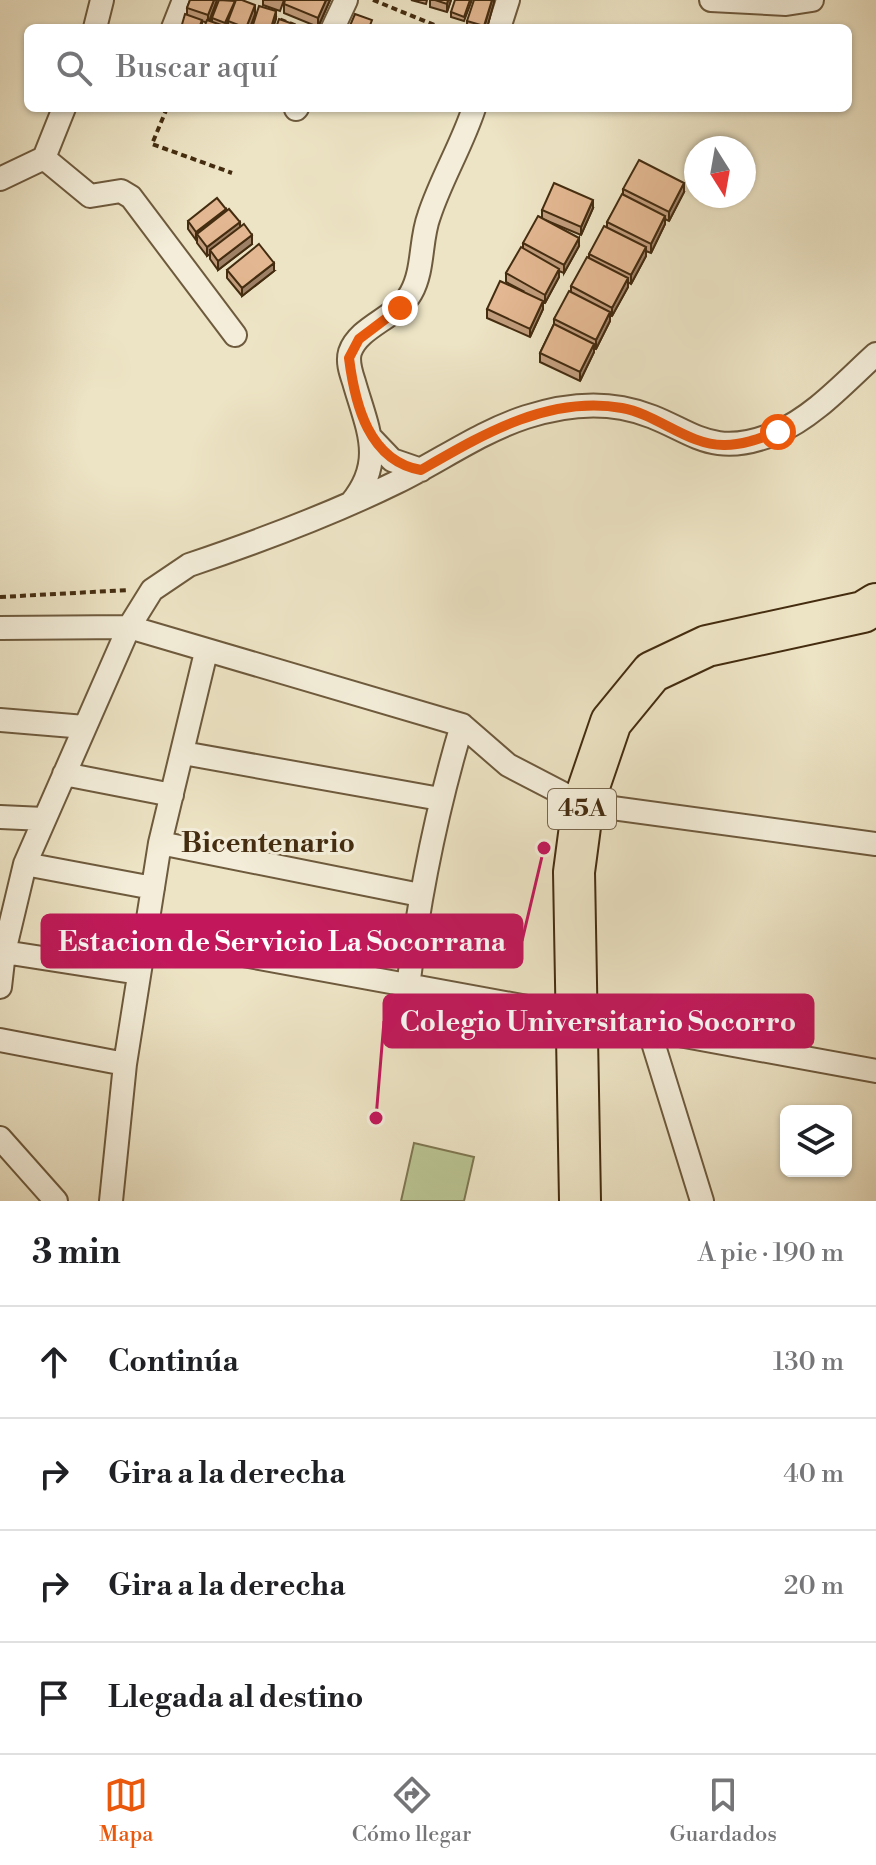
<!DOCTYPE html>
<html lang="es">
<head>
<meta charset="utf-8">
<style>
  :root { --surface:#fff; --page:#f6f6f6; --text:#202124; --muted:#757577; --line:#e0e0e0; --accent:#ea580c }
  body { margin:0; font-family:"Libre Bodoni",serif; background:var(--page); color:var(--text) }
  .controls { position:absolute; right:24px; bottom:24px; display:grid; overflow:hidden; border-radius:12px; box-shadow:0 2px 6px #0004 }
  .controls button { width:72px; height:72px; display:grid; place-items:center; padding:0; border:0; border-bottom:2px solid var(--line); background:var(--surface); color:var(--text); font:40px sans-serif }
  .compass { position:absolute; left:684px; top:136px; width:72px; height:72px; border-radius:50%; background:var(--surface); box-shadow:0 2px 6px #0004; rotate:169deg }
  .stop { position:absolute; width:24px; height:24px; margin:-18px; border:6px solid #ea580c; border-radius:50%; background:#fff }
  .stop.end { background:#ea580c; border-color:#fff; box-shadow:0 2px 8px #0008 }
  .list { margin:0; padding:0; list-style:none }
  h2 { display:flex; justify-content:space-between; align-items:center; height:104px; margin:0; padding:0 32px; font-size:34px }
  h2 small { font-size:26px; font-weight:400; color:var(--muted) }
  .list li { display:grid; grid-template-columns:52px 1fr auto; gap:24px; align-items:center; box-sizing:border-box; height:112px; padding:0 32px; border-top:2px solid var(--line) }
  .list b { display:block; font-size:30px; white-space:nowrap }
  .list em { font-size:26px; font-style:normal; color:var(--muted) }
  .icon { flex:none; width:44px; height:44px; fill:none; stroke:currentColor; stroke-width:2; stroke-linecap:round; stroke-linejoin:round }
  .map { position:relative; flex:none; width:876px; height:1201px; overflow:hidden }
  .search { position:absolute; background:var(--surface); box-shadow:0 2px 6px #0004; left:24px; right:24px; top:24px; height:88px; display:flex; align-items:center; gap:20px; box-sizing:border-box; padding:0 28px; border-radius:12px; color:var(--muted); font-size:30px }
  .sheet { height:552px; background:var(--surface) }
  nav { display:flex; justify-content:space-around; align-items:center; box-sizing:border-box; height:112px; border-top:2px solid var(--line); background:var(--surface); font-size:22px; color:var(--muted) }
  nav a { display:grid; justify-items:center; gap:4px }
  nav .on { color:var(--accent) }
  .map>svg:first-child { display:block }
  .green { fill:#bac493; stroke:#7f7852; stroke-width:2 }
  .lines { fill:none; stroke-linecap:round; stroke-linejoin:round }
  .street-casing { stroke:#6e5a3d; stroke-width:26 }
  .highway-casing { stroke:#442c10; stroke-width:44 }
  .path { stroke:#442c10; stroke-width:4; stroke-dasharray:6 4; stroke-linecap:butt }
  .street { stroke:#f3edd9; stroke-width:22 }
  .highway { stroke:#ede4c5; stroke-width:40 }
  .wall { fill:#c29d7d; stroke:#442c10; stroke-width:2 }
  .shaded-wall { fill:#9e8066; stroke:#442c10; stroke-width:2 }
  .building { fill:#e2b791; stroke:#442c10; stroke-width:2 }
  .route { stroke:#ea580c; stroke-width:10 }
  .labels { text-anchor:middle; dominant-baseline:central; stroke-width:6; stroke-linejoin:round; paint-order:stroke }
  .shield { fill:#f3edd9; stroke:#78664c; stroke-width:2 }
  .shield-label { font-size:24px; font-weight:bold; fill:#442c10 }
  .neighbourhood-label { font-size:28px; font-weight:bold; fill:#442c10; stroke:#f3edd9 }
  .leader { fill:none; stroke:#c2185b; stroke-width:3 }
  .callout-dot { fill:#c2185b; stroke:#f3edd9; stroke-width:3 }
  .callout { fill:#c2185b; stroke:#c2185b; stroke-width:3 }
  .callout-label { font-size:28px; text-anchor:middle; font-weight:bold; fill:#fff }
</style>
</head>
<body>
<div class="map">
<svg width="876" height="1201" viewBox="0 0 876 1201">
  <rect width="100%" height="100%" fill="#ede4c5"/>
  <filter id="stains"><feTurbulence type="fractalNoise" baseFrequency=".0025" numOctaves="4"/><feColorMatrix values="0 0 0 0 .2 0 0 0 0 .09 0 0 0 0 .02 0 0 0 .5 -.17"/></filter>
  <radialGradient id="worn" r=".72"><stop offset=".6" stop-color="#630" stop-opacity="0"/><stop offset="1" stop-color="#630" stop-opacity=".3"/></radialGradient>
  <path class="green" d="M414 1143 474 1157 464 1201H401Z"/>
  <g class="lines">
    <defs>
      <path id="street" d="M711 0 786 4 812 0
        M95 28 102 0
        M173 28 184 0
        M333 28 346 0
        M499 28 508 0
        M296 109 297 108
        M44 158 90 196 121 191 131 197 235 335
        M0 179 44 158 64 108
        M371 438 392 460 421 470
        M351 503C386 461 367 428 354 382 351 373 347 362 350 352 359 326 397 318 411 293 424 270 420 240 429 216 441 179 462 145 474 108
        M0 628 129 627 462 725 508 765 583 804 876 844
        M0 720 85 727
        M183 753 440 799
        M64 774 172 795
        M0 817 44 819
        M160 843 420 895
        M25 864 153 888
        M145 937 876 1071
        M4 952 139 973
        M0 987 4 952 25 864 129 627 152 590 189 565C260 541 330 515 397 482 440 461 480 432 526 417 557 407 590 402 622 408 687 420 702 464 776 433 814 417 846 381 876 354
        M408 987C419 897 436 812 462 725
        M650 1033 702 1201
        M0 1040 125 1064
        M0 1138 56 1201
        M111 1201 125 1064 160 843 206 652"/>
      <path id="highway" d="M580 1201 574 872 583 804 611 722 652 672 707 646 863 612 876 604"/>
    </defs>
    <use href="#street" class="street-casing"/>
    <use href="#highway" class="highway-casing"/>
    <path class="path" d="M373 0 442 28
      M271 16 302 28
      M167 108 152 144 232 173
      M0 597 129 590"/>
    <use href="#street" class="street"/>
    <use href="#highway" class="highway"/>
  </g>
  <path class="wall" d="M190 0H217L210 21H212V18L235 4 255 14 250 28H228V21L224 28 202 21V28L187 15V8Z
    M263 0H284L280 11 263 5Z
    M285 0H330L318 27 284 13V4Z
    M411 0H427L426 4Z
    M430 0H451L447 12 430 7Z
    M472 0 464 21 451 17V12Z
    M494 0 487 28H467V21Z
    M623 189 684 192 669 221 665 219V224L651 253 646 251V256L631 284 628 282V287L612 316 610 315V321L596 349 594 348V352L580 381 540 362V353L554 324V319L571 292V286L589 258V254L607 227V222L623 195Z
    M593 208 581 235 545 220 579 246 564 273 559 271V277L545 303 543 302V309L530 337 487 318V309L523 291 506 282V273L523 249V243L542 218V210Z
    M226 212 252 244 218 270 210 259V254L207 256 197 243V239L196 240 188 229V221Z
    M227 270 274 271 242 296 227 278Z"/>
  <path class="shaded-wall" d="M214 0H217L208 24V15Z
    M326 0H330L318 27V18Z
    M448 0H451L447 12V4Z
    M492 0H494V2L487 28H484Z
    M255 5V14L250 28H246Z
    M276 11V19L273 28H271Z
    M684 183V192L669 221V212Z
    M593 200V208L581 235V227Z
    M226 209V218L197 234 196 240V232Z
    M665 216V224L651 253V244Z
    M240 222V230L210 250V254L207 256V247Z
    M252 235V244L218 270V261Z
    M579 238V246L564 273V265Z
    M646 247V256L631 284V275Z
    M274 263V271L242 296V288Z
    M559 269V277L545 303V295Z
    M628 278V287L612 316V308Z
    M543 301V309L530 337V329Z
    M610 312V321L596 349V340Z
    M594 344V352L580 381V372Z"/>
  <path class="building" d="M190 0H214L208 15 187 8Z
    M219 0 235 1 225 23 212 18Z
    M236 0H242L255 5 246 28 228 21Z
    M285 0H326L318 18 284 4Z
    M435 0H448L447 4Z
    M455 0H470L464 17 451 12Z
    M474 0H492L484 26 467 21Z
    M259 6 276 11 271 28H252Z
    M185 14 202 20 199 28H181Z
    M355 14 372 20 369 28H349Z
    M279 19 296 25 295 28H276Z
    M207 20 224 26V28H204Z
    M639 160 684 183 669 212 623 189Z
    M554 183 593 200 581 227 542 210Z
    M622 194 665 216 651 244 607 222Z
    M217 198 226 209 196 232 188 221Z
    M229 209 240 222 207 247 197 234Z
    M538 216 579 238 564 265 523 243Z
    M244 224 252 235 218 261 210 250Z
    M604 226 646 247 631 275 589 254Z
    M259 244 274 263 242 288 227 270Z
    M521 247 559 269 545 295 506 273Z
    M587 257 628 278 612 308 571 286Z
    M500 281 543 301 530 329 487 309Z
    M569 291 610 312 596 340 554 319Z
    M554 324 594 344 580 372 540 353Z"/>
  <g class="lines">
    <path class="route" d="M400 308 359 339 349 358C355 405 369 461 421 470 482 435 548 395 622 408 657 414 689 446 725 445 743 445 761 438 778 432"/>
  </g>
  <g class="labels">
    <rect class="shield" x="548" y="789" width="68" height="40" rx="6"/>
    <g class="shield-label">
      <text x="582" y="809">45A</text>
    </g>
    <g class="neighbourhood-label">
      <text x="268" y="843">Bicentenario</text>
    </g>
  </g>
  <path class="leader" d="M544 848L522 941M376 1118L384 1021"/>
  <g class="callout-dot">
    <circle cx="544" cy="848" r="8"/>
    <circle cx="376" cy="1118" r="8"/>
  </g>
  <g class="callout">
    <rect x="42" y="915" width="480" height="52" rx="8"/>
    <rect x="384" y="995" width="429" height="52" rx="8"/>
  </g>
  <g class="callout-label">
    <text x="282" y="951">Estacion de Servicio La Socorrana</text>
    <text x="598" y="1031">Colegio Universitario Socorro</text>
  </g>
  <rect width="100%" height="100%" filter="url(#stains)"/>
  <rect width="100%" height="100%" fill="url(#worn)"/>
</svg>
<div class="controls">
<button><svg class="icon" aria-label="layers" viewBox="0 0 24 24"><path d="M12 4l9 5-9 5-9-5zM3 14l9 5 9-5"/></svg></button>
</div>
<svg class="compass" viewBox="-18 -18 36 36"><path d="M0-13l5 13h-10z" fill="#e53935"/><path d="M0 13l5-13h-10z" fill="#757577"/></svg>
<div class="stop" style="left:778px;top:432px"></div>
<div class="stop end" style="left:400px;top:308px"></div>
<div class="search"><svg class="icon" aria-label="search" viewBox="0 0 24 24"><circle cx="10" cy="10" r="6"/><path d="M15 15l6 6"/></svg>Buscar aquí</div>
</div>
<section class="sheet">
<h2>3 min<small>A pie · 190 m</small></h2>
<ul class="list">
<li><svg class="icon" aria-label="ahead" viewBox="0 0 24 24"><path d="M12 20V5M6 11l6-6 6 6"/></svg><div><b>Continúa</b></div><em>130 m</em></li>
<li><svg class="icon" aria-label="right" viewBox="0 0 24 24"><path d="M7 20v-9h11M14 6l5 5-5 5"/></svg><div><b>Gira a la derecha</b></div><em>40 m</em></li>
<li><svg class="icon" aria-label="right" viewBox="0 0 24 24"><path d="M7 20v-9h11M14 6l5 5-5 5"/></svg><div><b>Gira a la derecha</b></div><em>20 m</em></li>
<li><svg class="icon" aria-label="arrive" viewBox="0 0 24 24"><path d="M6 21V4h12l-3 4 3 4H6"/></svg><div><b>Llegada al destino</b></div></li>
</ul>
</section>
<nav>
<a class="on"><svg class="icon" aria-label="map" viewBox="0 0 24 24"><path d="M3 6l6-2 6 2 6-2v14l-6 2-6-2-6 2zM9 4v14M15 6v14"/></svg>Mapa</a>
<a><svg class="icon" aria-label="directions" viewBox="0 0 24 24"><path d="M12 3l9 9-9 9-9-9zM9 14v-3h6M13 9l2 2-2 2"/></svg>Cómo llegar</a>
<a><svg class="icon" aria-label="saved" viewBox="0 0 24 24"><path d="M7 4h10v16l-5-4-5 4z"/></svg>Guardados</a>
</nav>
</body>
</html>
